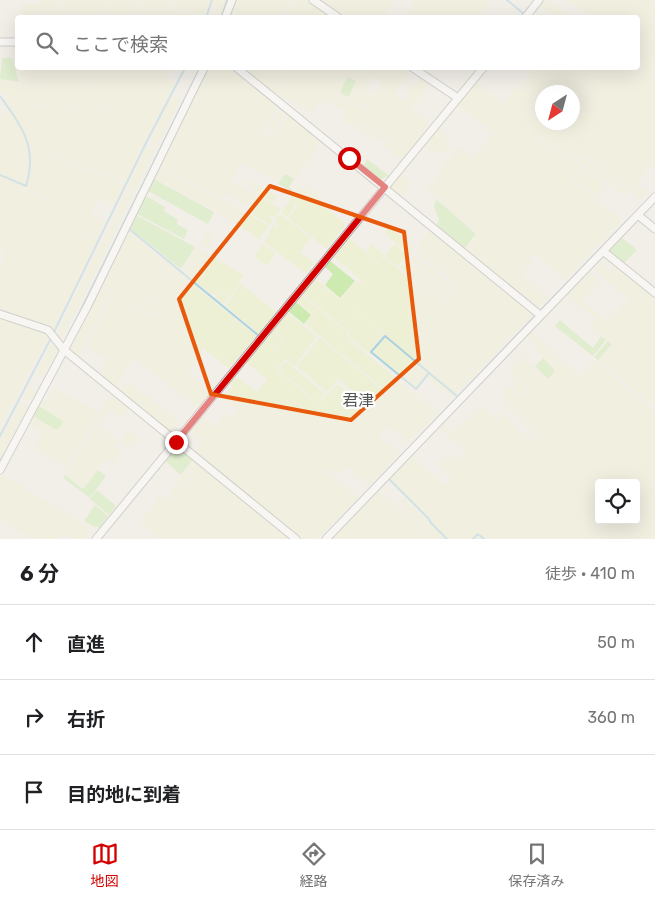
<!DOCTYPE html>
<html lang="ja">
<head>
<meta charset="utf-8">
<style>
  :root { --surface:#fff; --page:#f6f6f6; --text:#202124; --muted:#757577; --line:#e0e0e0; --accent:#d40000 }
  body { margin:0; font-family:Rubik,"Noto Sans JP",sans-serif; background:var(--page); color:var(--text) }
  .controls { position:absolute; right:15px; bottom:15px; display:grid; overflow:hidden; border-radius:5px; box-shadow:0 5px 20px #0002 }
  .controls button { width:45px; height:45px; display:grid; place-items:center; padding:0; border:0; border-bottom:1px solid var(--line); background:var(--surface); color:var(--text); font:25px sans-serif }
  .compass { position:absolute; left:535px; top:85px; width:45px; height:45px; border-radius:50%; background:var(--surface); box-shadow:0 5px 20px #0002; rotate:216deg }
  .stop { position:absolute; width:15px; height:15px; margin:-11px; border:4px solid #d40000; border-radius:50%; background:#fff }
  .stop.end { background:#d40000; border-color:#fff; box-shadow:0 1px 5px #0008 }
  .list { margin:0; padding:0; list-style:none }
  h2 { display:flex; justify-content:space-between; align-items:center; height:65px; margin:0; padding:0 20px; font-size:21px }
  h2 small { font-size:16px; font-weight:400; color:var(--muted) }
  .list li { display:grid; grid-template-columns:32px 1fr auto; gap:15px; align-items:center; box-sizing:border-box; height:75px; padding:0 20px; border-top:1px solid var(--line) }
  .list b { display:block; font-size:19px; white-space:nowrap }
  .list em { font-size:16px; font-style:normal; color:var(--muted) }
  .icon { flex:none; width:28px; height:28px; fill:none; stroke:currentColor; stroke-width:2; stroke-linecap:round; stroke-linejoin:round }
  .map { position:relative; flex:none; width:655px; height:539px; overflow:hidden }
  .search { position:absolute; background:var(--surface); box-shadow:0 5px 20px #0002; left:15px; right:15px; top:15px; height:55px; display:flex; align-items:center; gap:12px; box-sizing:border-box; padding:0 18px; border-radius:5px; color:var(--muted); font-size:19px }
  .sheet { height:290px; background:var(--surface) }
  nav { display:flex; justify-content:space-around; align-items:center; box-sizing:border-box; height:70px; border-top:1px solid var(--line); background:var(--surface); font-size:14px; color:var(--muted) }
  nav a { display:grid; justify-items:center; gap:2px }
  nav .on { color:var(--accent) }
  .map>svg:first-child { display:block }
  .farmland { fill:#eef0d5; fill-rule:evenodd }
  .grass { fill:#cdebb0 }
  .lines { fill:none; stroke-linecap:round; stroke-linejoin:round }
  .stream { stroke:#aad3df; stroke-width:2 }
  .minor-casing { stroke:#a9a9a9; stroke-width:9 }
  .minor { stroke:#fff; stroke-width:7 }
  .route { stroke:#d40000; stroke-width:6 }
  .marked { fill:none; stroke:#e8590c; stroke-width:4; stroke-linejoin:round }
  .labels { text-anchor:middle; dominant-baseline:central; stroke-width:4.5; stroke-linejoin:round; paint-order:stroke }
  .quarter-label { font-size:16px; fill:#555; stroke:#fff }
</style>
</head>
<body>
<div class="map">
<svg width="655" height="539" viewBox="0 0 655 539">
  <rect width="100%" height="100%" fill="#f2efe9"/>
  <path class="farmland" d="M39 0H60L64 17H45L41 0Z
    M62 0H71L76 17H66Z
    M72 0H105L110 17H77Z
    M107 0H136L141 17H111Z
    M138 0H170V9L152 7 151 17H143Z
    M173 0H211L206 14 172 9Z
    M213 0H226L219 17H214L217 7 212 5Z
    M235 0H290L283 17 228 18Z
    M293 0H307L333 17 285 18Z
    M316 0H396L395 2 393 1 384 18 342 17Z
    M414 0H491L479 16 480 17 414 18 408 13Z
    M542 0H549L570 17H553L539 4Z
    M569 0H654L652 2 655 4V168L650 165 638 179 641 182 632 193 583 153 576 160 541 133 537 139 577 171 572 179 622 221 565 279 534 253 529 258 532 261 521 274 548 297 541 305 535 308 466 251V248L477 235V233L427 190 441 173 444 165 460 147 472 157 476 156 494 134 457 104 476 81 503 103 514 89 517 91 535 68H638V18L589 17 590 16ZM542 92H572V122H542Z
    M40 3 43 17H22L21 4Z
    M154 9 206 15 204 17H152Z
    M10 45 17 46 18 68H42L47 86 22 85Z
    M43 68H90L98 108 79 107 72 70 78 107 31 104 25 97 21 86 48 87Z
    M91 68H168L166 77 175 83 150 131 125 184 122 177 120 164 117 109 99 108Z
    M207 68H234L280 105 263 133 273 139 290 113 321 140 297 179 285 172 279 181H274L245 165 240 166 232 181 281 209 275 217 271 215 270 219 272 220 270 225 252 214 253 212 249 209V207L225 193 221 199 160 165 202 79 205 77Z
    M239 68H273L286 74 277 95 275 94 274 95 249 75 250 73 247 71 246 73Z
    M276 68H362L356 80 346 76 333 105 320 100 313 112 309 111 307 108 283 97 281 101 277 98 287 74Z
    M363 68H406L410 70 393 94 402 101 420 77 429 84 412 109 429 123 423 131 419 128 400 152 420 129 424 133 403 159 383 146 388 138 365 123 361 130 341 118ZM371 78 381 84 368 109 359 104Z
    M0 79 17 83 25 98 31 105 116 110 120 178 117 179 31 145 6 101 4 94 0 91Z
    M366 91 373 96 368 106 361 101Z
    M340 94 349 98 342 110 335 107Z
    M171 95 181 100 156 148 152 146 154 140 151 137Z
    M10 111 29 145 30 151V167L23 190 46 200 39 218 99 240 54 329 0 311V277L3 254 0 246V123L2 115Z
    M279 111 286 115 280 124 278 123 273 132 268 129Z
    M366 125 385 137 383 140 378 137 376 139 363 130Z
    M437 127 448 137 445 142 452 148 447 154 440 149 434 154 432 153 423 144Z
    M543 135 581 166 578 171 540 140Z
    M32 146 119 182 124 187 115 206 111 203 97 199 91 215 107 221 99 239 40 218 47 199 25 189 32 169 30 147Z
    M146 147 155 151 136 190 129 187V184Z
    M584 156 629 193 624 196 595 172 593 174 578 162Z
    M158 166 222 201 223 199 269 226 259 239 215 211 152 177Z
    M583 167 605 185 596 196 574 178Z
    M400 172 413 183 401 198 390 189 389 186Z
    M250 180 277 196 273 203 252 192 254 189 247 186Z
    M307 185 324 199 321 204 346 224 327 249 288 218 298 205 290 198 297 186 303 190Z
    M640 186 648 192 641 200 633 194Z
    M127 189 134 194 110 243 103 240Z
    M290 200 296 204 287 217 281 213Z
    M280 214 311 238 300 252 314 263 306 274 264 242 273 225 277 228 279 225 275 222Z
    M384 222 414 247 409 254 385 234 387 231 382 225Z
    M432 227 534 313 510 338 507 336 503 340 506 342 477 373 471 368 467 372 450 358 467 373 471 369 476 374 456 395 433 376 450 356 432 375 347 304 383 335 369 353 352 340 348 332 304 295 303 293 315 279 341 300V298L355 283 363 282 333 256 348 237 378 263 384 257 443 305 457 288 446 278 451 272 418 245Z
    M129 231 180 274 177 278 122 247 177 280 181 274 256 336 229 369 203 348 189 372 210 391 197 408 133 357 116 387 98 375 136 307 155 318 163 304 107 272 120 246 122 247 121 244 126 233H128Z
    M207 231 215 237 208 248 200 242Z
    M102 241 108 245V249L60 343 55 338Z
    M263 244 276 253 267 266 255 257Z
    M395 244 407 255 397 267 385 256Z
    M372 245 384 255 378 262 366 252Z
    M196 247 244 275 230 297 218 291 229 298 224 304 215 298 217 296 215 294 217 290H216L213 295 211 294 183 271Z
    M420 248 449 272 445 276 416 252Z
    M413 255 455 288 452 292 410 259Z
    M408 259 449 293 446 297 405 263Z
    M601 263 610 271 616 264 655 296V407L598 361 612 344 591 327V323L595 319 565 294 589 270 600 281 583 301 608 321 629 298 594 270Z
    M403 264 445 299 442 303 400 267Z
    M106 273 161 304 154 316 100 285Z
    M240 283 276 312 259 334 226 306Z
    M100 288 110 293V295L78 357 68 349Z
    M113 294 135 306 107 357H104L86 347Z
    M302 295 346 332 351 341 438 413 409 443 388 426 379 437 398 453V455L369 486 346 466 340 475 331 468 328 473 358 498 317 539H299L193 453 202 441 192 433 202 417 216 428 226 413 233 418 239 410 223 398 232 386 228 383 234 375 257 392 267 379 245 362 262 341 275 351 284 338 273 329 285 314H289L317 337 294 366 285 359 276 370 318 404 337 384 367 409 385 390 305 324 312 315 297 302Z
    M0 316 42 330 49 336 0 429Z
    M272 330 283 339 274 350 263 341Z
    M529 331 579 376 594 360 655 411V539H329L377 490 423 534 428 530 430 518 388 478 410 456H413L444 486 452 478 438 464 448 454 455 460 466 450 457 442H454L440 428 443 424 453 432 468 417 482 429 471 417 482 406 525 446 540 432 502 395 510 387 521 397 529 389 509 370 521 358 517 354 518 352 547 380 556 371 533 349 537 345 525 335ZM599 483H636V520H599Z
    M385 337 454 395 452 399 426 376 415 388 372 352Z
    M319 339H321L383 390 369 405 338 379 327 392 296 366Z
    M53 341 59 348 43 378 36 374Z
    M286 361 325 394 318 403 278 370Z
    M517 380 527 389 521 395 511 385Z
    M128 381 179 422 171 432 120 392Z
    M29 387 37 391 31 401 24 397Z
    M55 388 99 412 67 467 35 449 44 432 29 424 34 416 54 429 59 430 63 421 38 405 41 399 47 401Z
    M112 393 130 407 123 417 109 411 98 426 118 442 116 445 92 428Z
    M506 401 537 433 535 435 503 404Z
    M21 402 29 406 0 460V439Z
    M502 413 530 441 525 445 497 418Z
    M92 429 122 452 113 464 85 441Z
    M129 430 141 439 136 445 133 442 129 447 121 441Z
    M85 442 106 460 84 487H81L65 474Z
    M194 459 229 487 231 491 259 511 260 515H263L293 539H159L140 523 160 495 166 500 172 493 169 490 173 486 181 492 195 474 187 468Z
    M186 471 192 476 180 490 175 485Z
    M1 474 89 527 91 531 84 539H74L63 532 58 539H33L0 519Z
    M404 497 427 521V528L400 502Z
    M398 503 426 530 423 533 396 505Z"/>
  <path class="grass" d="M2 58H12L19 82 0 79Z
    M347 77 356 81 349 97 340 93Z
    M367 159 389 176 388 178 386 176 380 181 363 167Z
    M286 174 294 179 289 187 292 189 291 191 278 184 283 176Z
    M152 178 214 212 208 224 148 191 149 188 147 186Z
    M143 197H148L165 207 164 211 178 220 177 224 188 230 184 239 135 213Z
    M436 199 476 234 463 250 436 227 439 220 434 207Z
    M134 214 195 247 181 269 128 227Z
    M621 237 637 250 624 263 607 250Z
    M329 260 355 281 340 298 325 285 333 274 324 266Z
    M296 302 311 315 304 324 288 311Z
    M560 320 593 348 601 336 606 340 593 356 555 326Z
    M608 341 612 344 598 360 594 357Z
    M543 358 555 371 548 379 535 366Z
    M37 405 63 421 59 429H54L32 415Z
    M179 447 193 459 181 475 165 461Z
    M98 470 106 476 90 498 63 478 65 475 81 488H84Z
    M97 490 116 506 109 515 90 499Z
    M95 505 108 516 99 528 96 526 95 527 84 521Z"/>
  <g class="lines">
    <path class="stream" d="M507 0 524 14
      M206 18 212 0
      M221 18 227 0
      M520 18 532 4
      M0 96C22 127 38 147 26 186L0 175
      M128 228 259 336
      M539 312 626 222
      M53 334 148 139 185 68
      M66 340 200 68
      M429 373 416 389 371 352 385 336 458 397
      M0 436 51 338
      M0 462 5 453
      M389 469 536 315
      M388 478 429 519 431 523 447 539
      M473 539 478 534 484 539"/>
    <defs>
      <path id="minor" d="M313 0 339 18
        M225 18 232 0
        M525 18 539 0
        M0 42H18
        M237 68 540 315
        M413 68 458 98
        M638 215 655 229
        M603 251 655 293
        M0 314 48 330 64 350 296 539
        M0 470 87 307 204 68
        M96 539 483 68
        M326 539 655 197"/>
    </defs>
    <use href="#minor" class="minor-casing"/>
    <use href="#minor" class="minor"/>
  </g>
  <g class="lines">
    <path class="route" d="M176 442 385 187 349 158"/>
  </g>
  <path d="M0 0H655V539H0ZM270 186 404 232 419 359 351 420 211 394 179 299Z" fill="#f2efe9" fill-opacity=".55" fill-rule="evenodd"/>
  <path class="marked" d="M270 186 404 232 419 359 351 420 211 394 179 299Z"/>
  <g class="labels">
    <g class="quarter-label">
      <text x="358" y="400">君津</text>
    </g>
  </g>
</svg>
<div class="controls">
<button><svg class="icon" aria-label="locate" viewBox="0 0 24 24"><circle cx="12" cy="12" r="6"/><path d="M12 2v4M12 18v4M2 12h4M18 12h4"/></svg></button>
</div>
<svg class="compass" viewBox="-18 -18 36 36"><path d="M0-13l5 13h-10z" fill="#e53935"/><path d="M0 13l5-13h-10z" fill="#757577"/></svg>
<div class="stop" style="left:349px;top:158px"></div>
<div class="stop end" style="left:176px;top:442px"></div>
<div class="search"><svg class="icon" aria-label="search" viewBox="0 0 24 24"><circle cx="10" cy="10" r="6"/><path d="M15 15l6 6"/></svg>ここで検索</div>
</div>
<section class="sheet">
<h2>6 分<small>徒歩 · 410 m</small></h2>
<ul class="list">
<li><svg class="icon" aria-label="ahead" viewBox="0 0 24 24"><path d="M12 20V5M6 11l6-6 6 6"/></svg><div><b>直進</b></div><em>50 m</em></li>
<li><svg class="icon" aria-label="right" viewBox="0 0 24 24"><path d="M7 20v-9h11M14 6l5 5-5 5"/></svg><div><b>右折</b></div><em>360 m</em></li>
<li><svg class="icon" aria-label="arrive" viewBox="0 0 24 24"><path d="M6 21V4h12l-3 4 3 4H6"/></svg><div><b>目的地に到着</b></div></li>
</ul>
</section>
<nav>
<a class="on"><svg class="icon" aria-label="map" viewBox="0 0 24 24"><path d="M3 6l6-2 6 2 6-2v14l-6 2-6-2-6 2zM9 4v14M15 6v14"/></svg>地図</a>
<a><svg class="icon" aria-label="directions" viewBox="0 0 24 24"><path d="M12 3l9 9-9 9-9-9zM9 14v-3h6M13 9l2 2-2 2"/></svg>経路</a>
<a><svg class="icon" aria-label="saved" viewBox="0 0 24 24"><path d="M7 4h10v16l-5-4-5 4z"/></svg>保存済み</a>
</nav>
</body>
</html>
